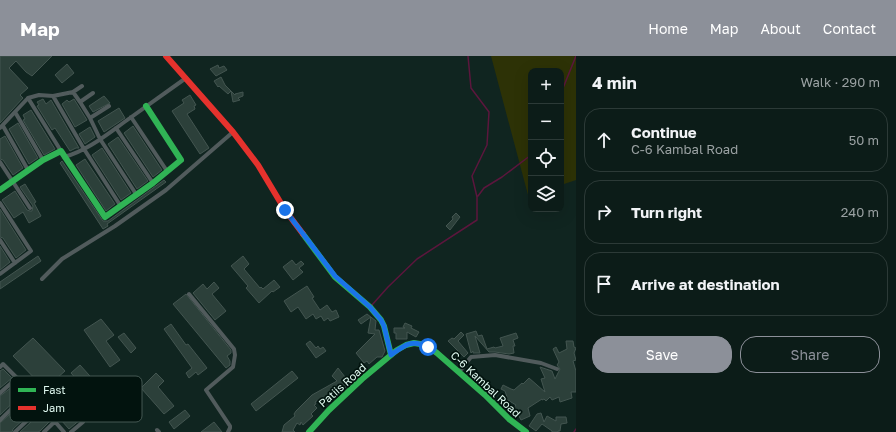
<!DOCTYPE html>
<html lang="en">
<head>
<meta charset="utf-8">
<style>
  :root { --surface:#0c1c18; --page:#152521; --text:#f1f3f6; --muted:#9aa1a2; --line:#2c3a37; --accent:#8c9099 }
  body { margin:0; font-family:"Golos Text",sans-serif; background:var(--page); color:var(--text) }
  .controls { position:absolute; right:12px; top:12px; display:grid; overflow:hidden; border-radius:8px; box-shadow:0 4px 16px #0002 }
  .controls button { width:36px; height:36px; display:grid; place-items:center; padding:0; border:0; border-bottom:1px solid var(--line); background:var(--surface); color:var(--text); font:20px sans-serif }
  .stop { position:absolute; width:12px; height:12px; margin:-9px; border:3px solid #1a73e8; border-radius:50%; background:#fff }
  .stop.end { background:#1a73e8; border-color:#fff; box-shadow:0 1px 4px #0008 }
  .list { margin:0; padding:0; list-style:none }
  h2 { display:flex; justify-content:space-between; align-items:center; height:52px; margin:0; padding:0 16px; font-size:17px }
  h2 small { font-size:13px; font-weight:400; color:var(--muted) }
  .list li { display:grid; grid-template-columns:26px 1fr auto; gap:12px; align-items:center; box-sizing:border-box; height:64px; margin:0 8px 8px; padding:0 8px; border:1px solid var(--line); border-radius:16px }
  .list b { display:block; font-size:15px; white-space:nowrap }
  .list p { margin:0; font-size:13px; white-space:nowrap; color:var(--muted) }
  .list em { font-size:13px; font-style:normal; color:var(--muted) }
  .actions { display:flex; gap:8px; padding:12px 16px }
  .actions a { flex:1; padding:9px 0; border:1px solid var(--accent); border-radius:16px; text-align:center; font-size:14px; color:var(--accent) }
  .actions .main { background:var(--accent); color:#fff }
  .icon { flex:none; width:22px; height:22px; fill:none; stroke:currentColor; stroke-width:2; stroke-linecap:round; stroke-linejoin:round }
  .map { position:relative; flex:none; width:576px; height:376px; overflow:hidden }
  header { display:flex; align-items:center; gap:24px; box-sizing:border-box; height:56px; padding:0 20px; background:var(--accent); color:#fff }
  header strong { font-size:19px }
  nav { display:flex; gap:22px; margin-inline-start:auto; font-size:14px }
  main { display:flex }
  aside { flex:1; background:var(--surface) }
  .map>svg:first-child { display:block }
  .green { fill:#2d3206 }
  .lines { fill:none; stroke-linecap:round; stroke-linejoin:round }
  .stream { stroke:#5c163d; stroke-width:1.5 }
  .building { fill:#2c403a; stroke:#435550 }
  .street { stroke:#515b5c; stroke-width:4 }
  .fast { stroke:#30b455; stroke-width:6 }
  .jam { stroke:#e5322d; stroke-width:6 }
  .route { stroke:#1a73e8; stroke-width:5 }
  .labels { text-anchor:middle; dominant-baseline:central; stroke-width:3.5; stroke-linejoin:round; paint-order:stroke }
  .street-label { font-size:11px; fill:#dff8ef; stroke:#02130e }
  .key { fill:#02130e; stroke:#445852; stroke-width:1 }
  .key-label { font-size:11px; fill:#dff8ef }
</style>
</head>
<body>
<header>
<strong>Map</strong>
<nav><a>Home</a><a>Map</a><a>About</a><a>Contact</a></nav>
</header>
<main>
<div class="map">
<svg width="576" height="376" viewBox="0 0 576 376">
  <rect width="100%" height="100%" fill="#102520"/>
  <path class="green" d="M491 0H576V124L561 129V15H531V138L528 139Z"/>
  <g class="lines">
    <path class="stream" d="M561 37 576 0
      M478 140 484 132 502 121 531 99
      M372 249 388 231 417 203 477 164V141L472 120 487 89 489 56 471 32 468 0
      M574 376 576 373"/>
  </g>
  <path class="building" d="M0 0H52L32 20 26 16 16 5 9 12 28 32 20 39 23 42 0 67Z
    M67 8 74 17 62 27 55 19Z
    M218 9 219 12 224 10 227 14 216 20 210 13Z
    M221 21 225 29 235 39V38L243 36V40L238 42 240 44 233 46 231 35 228 38 219 30 218 31 214 25Z
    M190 39 196 49 194 50 195 53 187 58 209 92 200 98 172 55 184 47 182 44Z
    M104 40 110 47 93 56 89 50Z
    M43 43 46 48 51 44 79 92H76L70 95 55 72 52 74 37 50 39 49 37 46Z
    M74 43 87 64 75 71 62 48 67 44 69 46Z
    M119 52 125 62 104 76 98 65Z
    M31 54 55 93 44 99 23 64 25 63 23 59Z
    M18 67 38 102 29 108 9 73Z
    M133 70 162 114 153 121 124 77Z
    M90 71 95 81 85 88 79 78Z
    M5 80 23 112 13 119 3 104 0 103V83Z
    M118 81 148 125 137 133 108 88Z
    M102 92 131 137 121 144 92 99Z
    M85 103 115 148 106 155 76 109Z
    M62 105 103 165H108L164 124 166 126 107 168 108 170 103 173 60 107Z
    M25 128 36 146 34 147 41 160 29 167 23 156 14 162 2 144 15 135 27 154 30 155H32L33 150 20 131Z
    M0 153 26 194 16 202 3 182 0 181Z
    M456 157 460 161 450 174 446 170 453 163 452 161Z
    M0 190 10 206 0 214Z
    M38 200 41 205 0 233V226Z
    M243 200 249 208 244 213 260 232 261 231 263 233 274 224 280 231 273 236 272 235 259 247 246 232 248 230 231 210Z
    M292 204 296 209 301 205 304 208 299 212 303 216 293 224 283 211Z
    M214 226 219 232 212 238 226 255 215 264 193 237 203 228 207 233Z
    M307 230 314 241 312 242 320 254 327 249 332 256 336 254 339 261 330 265 328 262 324 265 321 260 316 263 313 258 306 263 298 251 291 256 284 245Z
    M186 238 231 294V297L227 300 230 305V309L226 312 173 248Z
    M367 258 376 265 375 274H379L385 295 382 301H377L369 308 367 305 364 307 356 297 375 278 368 277 371 261 361 268 358 264Z
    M101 263 114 279 106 285 120 304 110 311 84 274Z
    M405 267 412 270 411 272 419 276 416 281 407 276V283H396V277H394V272H405L403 271Z
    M171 268 186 289 188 288 207 312 198 319 196 316 189 322 186 317 192 312 164 273Z
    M476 275 478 280 482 279 487 293 494 291 495 292 503 290 500 282 516 277 518 282 513 284 515 290H513L514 297 509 298 495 296H489L475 280 480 297H473V295L471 297 466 278Z
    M461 276 464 279 458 285 468 297 464 301 448 285 452 282 454 283Z
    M124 277 136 292 131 297 118 281Z
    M33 282 65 315 57 322 55 321 44 332 13 300Z
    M310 285 316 292 318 290 320 293 323 291 326 295 316 302 306 288Z
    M566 285H573L574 291 576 292 574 297 576 304 573 305 576 315V336H571L572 342 560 346 559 341 552 344 550 341 546 345 544 343 542 344V343L528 352 530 360 521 364 518 358 512 354 516 349 506 343 507 341 505 335 501 333 503 329 511 333 514 334 522 327 523 328 529 322 545 336 541 323 545 322 540 311 552 315 555 323 560 313 557 309 559 306 553 293 556 291 559 297 567 293Z
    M80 309 107 339 98 347 71 317Z
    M338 312 345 321 349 328 342 335 341 334 334 337 324 342 323 341 315 346 316 348 314 349 317 352 311 358 313 360 303 369 301 366 300 369 297 367 293 374 295 376H282L284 369 295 360 294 358 296 355 312 339 337 325 332 320Z
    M3 313 12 322 0 332V315Z
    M292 315 298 322 256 355 251 348Z
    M156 317 164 325 158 331 174 350 164 358 141 332Z
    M16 328 24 336 0 359V340Z
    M28 342 37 351 13 373 12 376H0V367Z
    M73 353 82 362 69 373 61 364Z
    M185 354 190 360 174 373 169 366Z
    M42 356 50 365 40 375 38 376H20Z
    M541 357 544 366 547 360 556 365V361H566L567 367 561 368 560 375H558V376H552V375L542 368 536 375 529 370 537 358Z
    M214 366 222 376H201Z"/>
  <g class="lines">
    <path class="street" d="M53 40 84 93 120 149
      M28 42 61 95
      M80 46 73 36 82 30
      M109 50 90 62 100 83 136 138
      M15 56 43 104
      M131 61 167 115
      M90 62 80 46 93 37
      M3 70 28 114
      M0 72 28 42 39 39 53 40 73 36
      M116 72 153 127
      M64 101C86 95 105 80 123 67 144 52 165 37 186 22
      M0 106 30 152
      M0 147 31 195 0 218
      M0 184 15 207
      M42 223 62 203 115 170 166 134 233 76
      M189 238 234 293 235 299 233 311 206 334 230 370V372L228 376
      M0 311 3 308 17 322 64 376
      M459 316 471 301 495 299 541 307 557 313
      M0 337 17 322
      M0 364 29 336
      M157 374 159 376
      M15 376 55 338
      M44 376 71 350
      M71 376 83 366"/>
    <path class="fast" d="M0 134 43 104 61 95 105 161 153 127 181 104 146 50
      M303 178 335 221 370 251 381 264 384 270 391 299
      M309 376 329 354 362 323 397 294 406 289 414 287 426 289 437 297 485 339 509 363 526 376"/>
    <path class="jam" d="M166 0 233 76 258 109 285 154 303 178"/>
  </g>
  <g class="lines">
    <path class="route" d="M285 154 335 220 370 251 381 264 384 270 391 299C405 289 411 283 428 291"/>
  </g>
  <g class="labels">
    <g class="street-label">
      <text transform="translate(486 328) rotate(43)">C-6 Kambal Road</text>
      <text transform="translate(342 329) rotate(-42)">Patiis Road</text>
    </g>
  </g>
  <rect x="10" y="320" width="132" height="46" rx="6" class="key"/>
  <rect x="18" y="332" width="18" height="4" fill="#30b455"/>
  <rect x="18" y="350" width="18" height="4" fill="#e5322d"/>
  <g class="key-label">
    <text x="43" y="338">Fast</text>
    <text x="43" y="356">Jam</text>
  </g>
</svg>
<div class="controls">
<button>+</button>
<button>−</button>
<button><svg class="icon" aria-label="locate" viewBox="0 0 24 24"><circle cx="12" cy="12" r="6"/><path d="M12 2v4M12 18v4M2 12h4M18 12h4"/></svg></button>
<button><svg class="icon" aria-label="layers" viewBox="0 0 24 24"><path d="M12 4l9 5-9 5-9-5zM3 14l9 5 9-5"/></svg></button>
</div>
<div class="stop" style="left:428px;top:291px"></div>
<div class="stop end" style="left:285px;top:154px"></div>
</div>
<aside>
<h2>4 min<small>Walk · 290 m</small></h2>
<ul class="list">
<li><svg class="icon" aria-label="ahead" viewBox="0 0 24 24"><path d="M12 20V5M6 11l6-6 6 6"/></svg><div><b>Continue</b><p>C-6 Kambal Road</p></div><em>50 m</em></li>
<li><svg class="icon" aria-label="right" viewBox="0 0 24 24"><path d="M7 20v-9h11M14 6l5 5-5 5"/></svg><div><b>Turn right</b></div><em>240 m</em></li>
<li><svg class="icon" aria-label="arrive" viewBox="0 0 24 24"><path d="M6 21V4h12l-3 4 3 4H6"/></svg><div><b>Arrive at destination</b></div></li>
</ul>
<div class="actions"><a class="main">Save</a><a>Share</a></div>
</aside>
</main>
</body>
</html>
